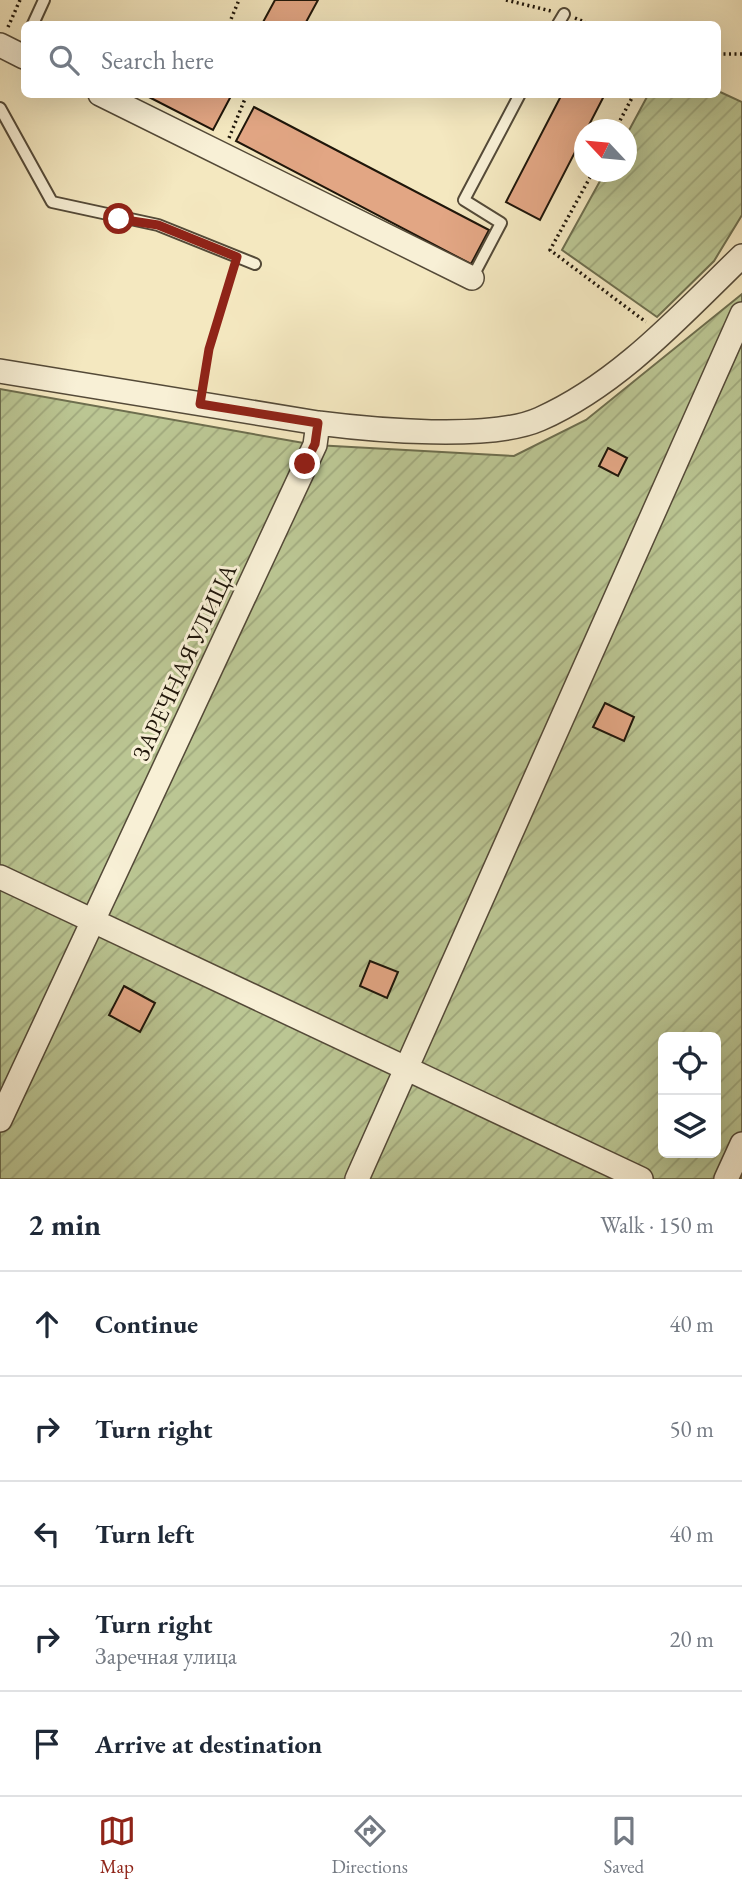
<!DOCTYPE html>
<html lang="en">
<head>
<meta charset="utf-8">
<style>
  :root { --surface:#fff; --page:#f2f2f3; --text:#1f2937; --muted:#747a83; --line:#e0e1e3; --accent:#8f2418 }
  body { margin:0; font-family:"EB Garamond",serif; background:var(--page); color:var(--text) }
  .controls { position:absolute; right:21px; bottom:21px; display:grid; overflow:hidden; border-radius:10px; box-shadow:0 7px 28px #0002 }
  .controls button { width:63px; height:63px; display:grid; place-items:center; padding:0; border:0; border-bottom:2px solid var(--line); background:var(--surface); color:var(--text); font:35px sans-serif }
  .compass { position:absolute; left:574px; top:119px; width:63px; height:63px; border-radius:50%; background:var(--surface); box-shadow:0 7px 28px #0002; rotate:296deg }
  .stop { position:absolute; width:21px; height:21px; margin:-16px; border:5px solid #8f2418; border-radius:50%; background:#fff }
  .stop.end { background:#8f2418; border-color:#fff; box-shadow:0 2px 7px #0008 }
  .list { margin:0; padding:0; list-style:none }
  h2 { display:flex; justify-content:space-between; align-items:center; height:91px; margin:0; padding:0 28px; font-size:30px }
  h2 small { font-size:23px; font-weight:400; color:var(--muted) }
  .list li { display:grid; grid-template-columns:46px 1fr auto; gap:21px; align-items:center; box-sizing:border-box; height:105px; padding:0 28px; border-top:2px solid var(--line) }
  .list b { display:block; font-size:26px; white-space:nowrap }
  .list p { margin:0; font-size:23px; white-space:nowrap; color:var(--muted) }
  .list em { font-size:23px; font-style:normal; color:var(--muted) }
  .icon { flex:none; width:38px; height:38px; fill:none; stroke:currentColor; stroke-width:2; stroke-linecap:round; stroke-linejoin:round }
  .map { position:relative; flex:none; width:742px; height:1179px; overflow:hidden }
  .search { position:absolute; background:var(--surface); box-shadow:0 7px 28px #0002; left:21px; right:21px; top:21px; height:77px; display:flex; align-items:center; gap:18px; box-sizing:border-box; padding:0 24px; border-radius:10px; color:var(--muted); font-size:26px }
  .sheet { height:616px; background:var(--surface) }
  nav { display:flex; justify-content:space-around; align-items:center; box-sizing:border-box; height:98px; border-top:2px solid var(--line); background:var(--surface); font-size:19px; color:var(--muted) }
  nav a { display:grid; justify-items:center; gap:4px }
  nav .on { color:var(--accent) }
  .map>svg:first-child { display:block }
  .garden { fill:url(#garden-furrows); stroke:#6d6e4e; stroke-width:2; fill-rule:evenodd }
  .building { fill:#e2a684; stroke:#1f160a; stroke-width:2 }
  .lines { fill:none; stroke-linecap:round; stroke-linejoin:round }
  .lane-casing { stroke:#544a38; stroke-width:14 }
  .street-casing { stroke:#544a38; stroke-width:26 }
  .path { stroke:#1f160a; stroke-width:3.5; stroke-dasharray:2 3.5; stroke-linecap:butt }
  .lane { stroke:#f8f0d6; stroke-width:10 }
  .street { stroke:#f8f0d6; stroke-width:23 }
  .route { stroke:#8f2418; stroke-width:9 }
  .labels { text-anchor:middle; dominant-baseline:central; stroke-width:6; stroke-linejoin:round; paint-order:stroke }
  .street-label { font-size:24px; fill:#1f160a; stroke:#f8f0d6 }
</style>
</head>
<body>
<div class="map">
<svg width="742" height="1179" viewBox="0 0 742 1179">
  <defs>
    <pattern id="garden-furrows" width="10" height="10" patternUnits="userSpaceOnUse" patternTransform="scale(1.75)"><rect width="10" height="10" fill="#bbc693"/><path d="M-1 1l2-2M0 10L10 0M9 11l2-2" fill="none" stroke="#a0a97d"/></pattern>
  </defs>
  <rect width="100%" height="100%" fill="#f4e8c0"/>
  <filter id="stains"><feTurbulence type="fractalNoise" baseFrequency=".00286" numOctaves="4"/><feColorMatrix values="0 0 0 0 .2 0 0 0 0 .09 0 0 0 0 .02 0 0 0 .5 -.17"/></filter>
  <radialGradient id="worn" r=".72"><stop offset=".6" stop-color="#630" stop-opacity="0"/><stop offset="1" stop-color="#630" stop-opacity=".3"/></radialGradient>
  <path class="garden" d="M718 91 742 102V215L714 261 657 317 562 250 605 172H626L627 134 648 95 718 94Z
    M742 294V1179H0V389L315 445 514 456 586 420ZM663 1037H716V1153H663Z"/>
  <path class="building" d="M275 0H318L305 24H262Z
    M143 94H228L231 96 213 130Z
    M562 94H605L540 220 506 202Z
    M254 107 489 230 471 264 236 141Z
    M608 448 627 458 618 476 599 466Z
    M605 703 634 717 624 741 593 727Z
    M370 961 398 972 387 998 360 986Z
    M124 986 155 1003 140 1032 109 1015Z"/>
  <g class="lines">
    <defs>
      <path id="lane" d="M33 24 44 0
        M558 24 564 14
        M0 108 52 202 158 225 255 264
        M472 278 501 223 464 200 520 94"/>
      <path id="street" d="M0 45 24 57
        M100 94 472 278
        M0 371 318 423C373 430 491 441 540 419 619 384 681 315 742 256
        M0 877 641 1179
        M0 1120 315 445 318 423
        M357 1179 742 314
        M726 1179 742 1144"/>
    </defs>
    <use href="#lane" class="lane-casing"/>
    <use href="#street" class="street-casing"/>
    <path class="path" d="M506 0 551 11
      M575 18 589 24
      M229 24 239 0
      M8 27 20 0
      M718 54H742
      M345 94 347 95
      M615 130 634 94
      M229 138 247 94
      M593 172 550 250 646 322
      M203 383 209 349 233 269"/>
    <use href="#lane" class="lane"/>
    <use href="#street" class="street"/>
  </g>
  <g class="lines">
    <path class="route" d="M119 219 158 225 237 257 209 349 200 404 318 423 315 444 305 464"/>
  </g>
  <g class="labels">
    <g class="street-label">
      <text transform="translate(184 662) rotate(-65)">ЗАРЕЧНАЯ УЛИЦА</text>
    </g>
  </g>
  <rect width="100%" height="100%" filter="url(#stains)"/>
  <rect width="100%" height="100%" fill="url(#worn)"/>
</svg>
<div class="controls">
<button><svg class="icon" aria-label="locate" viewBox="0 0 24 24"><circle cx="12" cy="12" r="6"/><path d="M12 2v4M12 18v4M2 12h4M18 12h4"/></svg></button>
<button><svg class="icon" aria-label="layers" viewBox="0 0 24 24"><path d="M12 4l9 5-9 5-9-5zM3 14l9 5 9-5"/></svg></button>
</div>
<svg class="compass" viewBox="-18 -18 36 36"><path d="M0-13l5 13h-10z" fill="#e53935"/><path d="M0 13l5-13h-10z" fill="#747a83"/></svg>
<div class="stop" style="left:119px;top:219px"></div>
<div class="stop end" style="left:305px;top:464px"></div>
<div class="search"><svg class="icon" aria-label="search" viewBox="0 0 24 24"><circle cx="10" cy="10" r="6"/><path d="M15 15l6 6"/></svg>Search here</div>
</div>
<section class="sheet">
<h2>2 min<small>Walk · 150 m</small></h2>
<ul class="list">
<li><svg class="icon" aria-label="ahead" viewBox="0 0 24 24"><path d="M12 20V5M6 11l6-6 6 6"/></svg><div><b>Continue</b></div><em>40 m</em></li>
<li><svg class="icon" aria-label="right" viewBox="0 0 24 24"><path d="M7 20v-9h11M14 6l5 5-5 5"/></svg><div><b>Turn right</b></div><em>50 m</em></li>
<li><svg class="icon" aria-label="left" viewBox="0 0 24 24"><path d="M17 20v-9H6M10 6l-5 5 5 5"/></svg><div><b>Turn left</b></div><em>40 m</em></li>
<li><svg class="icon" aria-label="right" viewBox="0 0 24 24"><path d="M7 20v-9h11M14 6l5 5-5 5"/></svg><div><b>Turn right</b><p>Заречная улица</p></div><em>20 m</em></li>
<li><svg class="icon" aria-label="arrive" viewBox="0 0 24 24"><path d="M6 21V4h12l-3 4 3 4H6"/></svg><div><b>Arrive at destination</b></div></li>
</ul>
</section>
<nav>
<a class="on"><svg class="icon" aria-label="map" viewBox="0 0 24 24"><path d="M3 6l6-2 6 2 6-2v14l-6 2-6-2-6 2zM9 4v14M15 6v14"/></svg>Map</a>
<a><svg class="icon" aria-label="directions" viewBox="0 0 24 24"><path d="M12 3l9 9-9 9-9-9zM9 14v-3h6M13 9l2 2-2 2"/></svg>Directions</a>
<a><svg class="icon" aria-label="saved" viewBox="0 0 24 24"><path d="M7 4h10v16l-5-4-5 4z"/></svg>Saved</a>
</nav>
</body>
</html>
